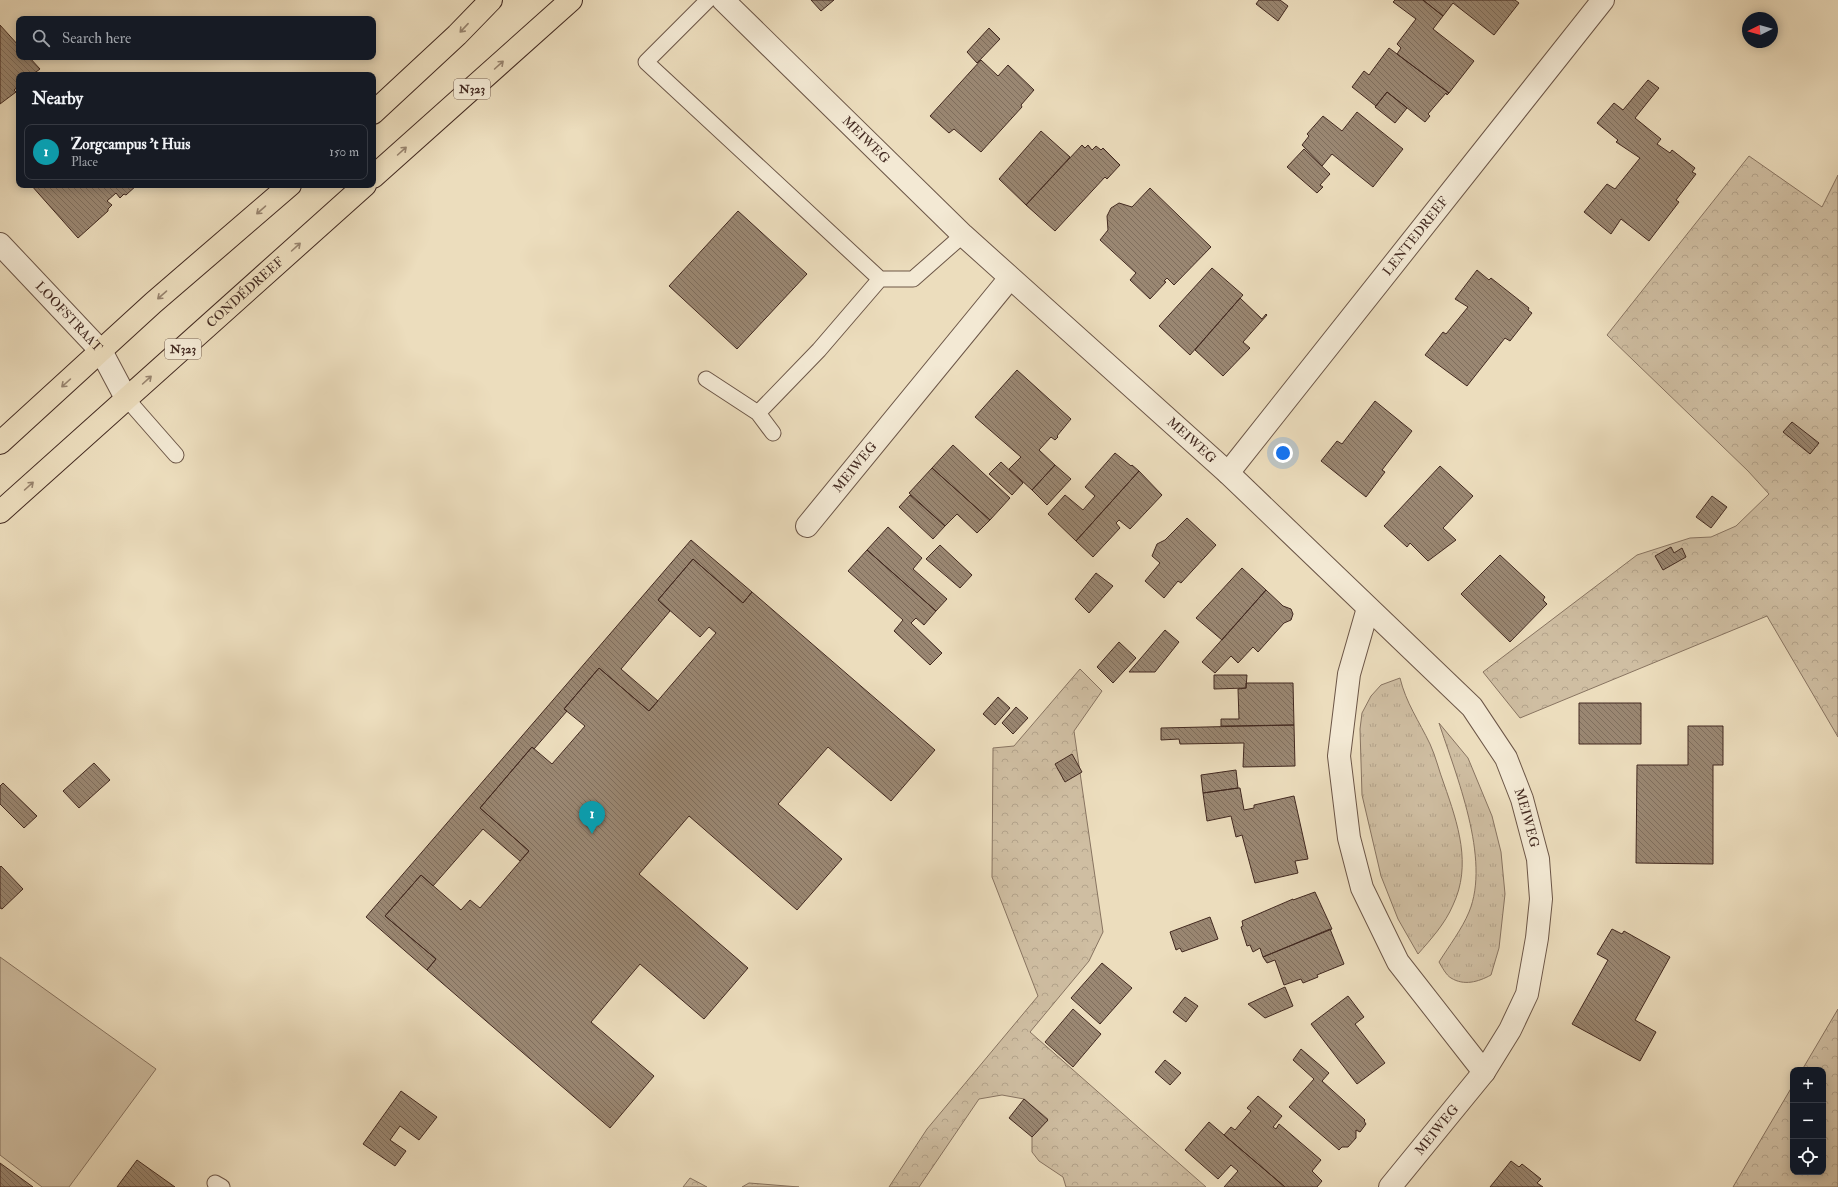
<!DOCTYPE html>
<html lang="en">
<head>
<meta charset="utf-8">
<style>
  :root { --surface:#171b24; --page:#242831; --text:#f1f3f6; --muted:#9ea1a6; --line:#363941; --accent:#b45309 }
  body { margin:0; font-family:"IM FELL Double Pica",serif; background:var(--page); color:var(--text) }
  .controls { position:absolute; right:12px; bottom:12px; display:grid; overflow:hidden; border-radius:8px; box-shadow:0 2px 10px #0003 }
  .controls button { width:36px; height:36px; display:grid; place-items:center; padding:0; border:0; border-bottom:1px solid var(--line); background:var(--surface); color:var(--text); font:20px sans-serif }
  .compass { position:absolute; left:1742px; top:12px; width:36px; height:36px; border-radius:50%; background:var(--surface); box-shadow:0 2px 10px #0003; rotate:265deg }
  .you { position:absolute; left:1283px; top:453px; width:14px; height:14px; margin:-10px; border:3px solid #fff; border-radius:50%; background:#1a73e8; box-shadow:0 0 0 6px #1a73e833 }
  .badge { display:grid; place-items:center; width:26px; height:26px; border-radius:50%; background:var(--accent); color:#fff; font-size:13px; font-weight:700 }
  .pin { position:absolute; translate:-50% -33px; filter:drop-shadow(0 1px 2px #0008) }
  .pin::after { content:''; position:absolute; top:21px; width:14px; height:12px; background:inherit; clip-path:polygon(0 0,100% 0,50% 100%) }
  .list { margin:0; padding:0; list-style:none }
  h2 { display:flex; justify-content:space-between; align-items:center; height:52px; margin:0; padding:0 16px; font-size:17px }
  h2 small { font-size:13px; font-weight:400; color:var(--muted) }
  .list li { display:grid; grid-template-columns:26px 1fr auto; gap:12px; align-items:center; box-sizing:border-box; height:56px; margin:0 8px 8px; padding:0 8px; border:1px solid var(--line); border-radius:8px }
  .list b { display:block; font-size:15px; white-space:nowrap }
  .list p { margin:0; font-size:13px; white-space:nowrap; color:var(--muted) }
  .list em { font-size:13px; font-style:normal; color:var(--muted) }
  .icon { flex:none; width:22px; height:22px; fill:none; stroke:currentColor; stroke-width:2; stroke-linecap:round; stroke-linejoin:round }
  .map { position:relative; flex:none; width:1838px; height:1187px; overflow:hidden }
  .search { position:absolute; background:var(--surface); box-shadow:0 2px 10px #0003; left:16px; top:16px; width:360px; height:44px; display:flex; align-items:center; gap:10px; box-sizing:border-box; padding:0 14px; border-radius:8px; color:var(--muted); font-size:15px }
  .panel { position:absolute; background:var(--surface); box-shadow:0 2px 10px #0003; left:16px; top:72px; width:360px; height:116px; border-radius:8px }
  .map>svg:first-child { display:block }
  .grass { fill:url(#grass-tufts); stroke:#887461 }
  .forest { fill:url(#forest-crowns); stroke:#887461 }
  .garden { fill:#cfbea2; stroke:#887461 }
  .building { fill:url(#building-back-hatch); stroke:#422920 }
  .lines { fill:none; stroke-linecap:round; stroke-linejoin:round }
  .lane-casing { stroke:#6c5647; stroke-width:17 }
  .street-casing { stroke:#6c5647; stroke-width:24 }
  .primary-casing { stroke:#422920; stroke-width:24 }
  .lane { stroke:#f3e9d4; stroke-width:15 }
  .street { stroke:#f3e9d4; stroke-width:22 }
  .primary { stroke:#ecddbd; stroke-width:22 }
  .oneway { stroke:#97836e }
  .labels { text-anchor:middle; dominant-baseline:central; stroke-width:3.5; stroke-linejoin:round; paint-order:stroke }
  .shield { fill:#f3e9d4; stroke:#776356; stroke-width:1 }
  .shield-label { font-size:12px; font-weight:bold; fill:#422920 }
  .street-label { font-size:13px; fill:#422920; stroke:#f3e9d4 }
</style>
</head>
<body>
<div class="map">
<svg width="1838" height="1187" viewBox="0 0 1838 1187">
  <defs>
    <pattern id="grass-tufts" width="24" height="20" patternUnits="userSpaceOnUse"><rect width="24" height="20" fill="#cfbea2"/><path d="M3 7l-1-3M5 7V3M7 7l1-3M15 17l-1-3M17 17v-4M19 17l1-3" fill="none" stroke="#b3a38b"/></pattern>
    <pattern id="forest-crowns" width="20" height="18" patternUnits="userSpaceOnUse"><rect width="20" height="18" fill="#cfbea2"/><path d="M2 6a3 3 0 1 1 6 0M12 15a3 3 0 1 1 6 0" fill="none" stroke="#b3a38b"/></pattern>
    <pattern id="building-back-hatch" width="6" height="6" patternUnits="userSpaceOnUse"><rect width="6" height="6" fill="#9a8772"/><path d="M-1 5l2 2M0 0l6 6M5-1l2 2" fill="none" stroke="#7f6e5d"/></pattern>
  </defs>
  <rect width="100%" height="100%" fill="#ecddbd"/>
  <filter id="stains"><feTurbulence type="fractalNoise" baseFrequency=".005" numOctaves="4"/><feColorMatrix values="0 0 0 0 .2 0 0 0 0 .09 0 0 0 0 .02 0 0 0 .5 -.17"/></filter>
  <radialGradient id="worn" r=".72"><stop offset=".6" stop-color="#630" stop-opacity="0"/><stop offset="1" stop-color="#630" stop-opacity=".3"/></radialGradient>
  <path class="grass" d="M1400 678C1406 703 1419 721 1430 744 1436 757 1439 771 1444 784 1458 824 1472 865 1453 905 1445 924 1431 939 1418 954L1398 919 1381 876 1362 795 1360 729 1362 713 1371 696 1381 685Z
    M1439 723 1468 758 1492 816 1501 852 1505 894 1499 948 1491 975C1478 982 1464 986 1451 978 1446 975 1442 967 1439 962 1449 946 1462 929 1469 912 1491 859 1456 775 1439 723Z"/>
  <path class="forest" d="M1749 156 1822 207 1838 175V737L1767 616 1520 718 1483 672 1637 555 1690 538 1711 537 1736 526 1769 494 1748 471 1607 335Z
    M1080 669 1102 691 1074 731 1103 932 1089 961 1030 1032 1206 1187H1066L1063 1177 1039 1161 1032 1152V1137L1048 1119 1024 1099 1002 1095 979 1099 919 1187H889L927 1129 1038 996 992 877 993 748 1014 746Z
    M1838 1009V1187H1733L1793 1085V1172H1823V1070H1802Z
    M690 1178 707 1187H683Z
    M749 1183 799 1187H742Z"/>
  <path class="garden" d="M0 957 156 1069 69 1187H42L0 1155Z"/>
  <path class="building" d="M811 0H834L821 11Z
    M1259 0H1280L1288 6 1278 21 1256 4Z
    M1395 0H1423L1443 16 1433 29 1474 61 1449 93 1397 54 1401 48 1397 44 1416 19 1393 2Z
    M1423 0H1515L1519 3 1494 35 1453 3 1443 16Z
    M0 25 19 46V57H29L40 69 32 75H19V86L14 90 16 92 0 104Z
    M989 28 1000 39 977 63 967 52Z
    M1389 48 1449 93 1447 95 1446 93 1428 114 1430 116 1425 122 1387 92 1376 106 1352 87 1364 71 1369 75Z
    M981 60 998 76 1008 65 1034 90 1021 105 1022 107 981 152 954 129 949 133 930 116Z
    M1648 80 1659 88 1635 118 1661 139 1657 144 1670 153 1672 150 1695 168 1692 172 1696 174 1676 200 1679 202 1649 241 1621 219 1611 234 1584 212 1607 184 1615 189 1640 158 1616 142 1618 140 1597 123 1614 103 1623 110Z
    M1387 92 1407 108 1395 123 1375 107Z
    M1357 112 1403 149 1373 187 1332 154 1322 166 1302 145 1309 136 1307 134 1323 116 1342 131Z
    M1041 131 1070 157 1026 205 999 179Z
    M1082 145 1085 148 1088 145 1092 150 1096 146 1101 150 1103 148 1120 165 1107 179 1105 177 1055 231 1026 205Z
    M1304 149 1330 174 1320 185 1323 187 1317 193 1287 167Z
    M31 185H137L126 195 124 194 120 198 116 193 107 201 112 205 108 209V211L78 238Z
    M1150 188 1211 247 1174 285 1167 278 1164 281 1166 282 1150 299 1130 280 1136 273 1100 240 1108 230 1107 216 1111 208 1119 203 1132 207Z
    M738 211 807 274 737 349 669 286Z
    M1212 268 1243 295 1190 355 1159 326Z
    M1477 270 1489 280 1491 278 1529 308 1528 310 1532 313 1510 341 1505 338 1467 386 1425 355 1443 332 1446 334 1468 307 1455 299Z
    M1240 298 1262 319 1266 314 1267 315 1243 342 1250 348 1223 376 1195 350Z
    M1017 370 1071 419 1057 436 1058 437 1055 440 1051 437 1039 450 1055 465 1032 490 1009 469 1021 457 975 417Z
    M1375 401 1412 431 1382 470 1385 472 1366 497 1321 461 1337 441 1342 444Z
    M1792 422 1819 443 1810 454 1783 432Z
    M953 445 1010 498 990 520 932 468Z
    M1115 453 1131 466 1132 465 1139 471 1076 541 1048 514 1065 495 1083 510 1095 496 1085 487Z
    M1001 462 1023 483 1012 495 989 474Z
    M1055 465 1071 479 1047 505 1032 490Z
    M1440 466 1473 496 1443 528 1456 540 1428 561 1410 543 1407 547 1384 526Z
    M932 468 990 520 977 533 957 514 945 526 909 493Z
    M1139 471 1162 495 1130 529 1119 520 1116 523 1120 528 1093 557 1076 541Z
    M910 495 945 526 933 539 899 507Z
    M1712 496 1727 507 1711 528 1696 517Z
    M1187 518 1216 545 1181 583 1178 581 1164 598 1145 581 1160 563 1152 556 1157 544 1165 540Z
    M888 527 922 558 913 569 947 599 936 611 867 550Z
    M691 540 752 592 743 603 693 559 658 600 670 611 621 669 658 701 649 711 599 668 564 709 567 711 534 749 532 747 480 808 529 851 520 861 483 829 433 886 421 875 385 916 436 959 427 970 366 917Z
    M940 545 972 575 960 588 926 559Z
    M1671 547 1674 553 1682 548 1686 557 1663 570 1655 556Z
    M867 550 936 611 924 625 916 618 911 623 942 653 930 665 894 631 903 620 848 571Z
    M1500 555 1545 597 1543 600 1547 604 1510 642 1461 594Z
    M693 559 743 603 752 592 935 750 891 801 828 747 778 804 842 859 797 910 689 816 639 874 748 968 704 1019 640 964 591 1022 654 1076 610 1128 427 970 436 959 385 916 421 875 461 910 470 900 480 908 529 851 480 808 532 747 552 764 585 726 564 709 599 668 649 711 716 633 709 627 700 637 658 600Z
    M1242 568 1266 590 1222 640 1196 618Z
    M1096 573 1113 586 1089 613 1075 599Z
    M1266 590 1283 606 1291 609 1293 614 1291 620 1284 623 1258 652 1253 647 1238 663 1231 656 1215 673 1202 662Z
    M1165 630 1179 642 1155 672H1129Z
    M1119 642 1136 658 1113 683 1097 667Z
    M1214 675H1247L1246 688 1214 689Z
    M1246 683H1293L1294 725 1221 726V719H1239L1238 689 1246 688Z
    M998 697 1010 708 995 725 983 714Z
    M1579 703H1641V744H1579Z
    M1016 707 1028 718 1013 734 1002 723Z
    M1294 725 1295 766 1243 767 1244 743 1180 744 1179 739 1161 740V728Z
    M1688 726H1723V765H1713V864L1636 863 1637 765H1688Z
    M1072 754 1082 772 1065 782 1055 764Z
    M94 763 110 780 79 808 63 791Z
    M1236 770 1238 788 1203 793 1201 775Z
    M3 783 37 816 24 828 0 804V786Z
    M1238 788H1240L1244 810 1254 808V805L1294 796 1308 859 1295 861 1298 873 1255 883 1242 835 1236 837 1231 816 1207 821 1203 793Z
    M1 866 23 889 2 909 0 908V867Z
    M1315 892 1332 929 1263 957 1260 948 1253 952 1250 945 1247 946 1241 927 1243 926 1242 921 1293 899V900Z
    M1210 917 1218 939 1182 952 1180 948 1176 950 1170 932Z
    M1330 929 1344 964 1317 975 1318 977 1303 983 1301 979 1284 985 1275 960 1267 963 1263 957Z
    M1612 929 1622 934 1624 931 1670 957 1635 1020 1656 1032 1640 1061 1572 1024 1608 960 1597 954Z
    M1102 963 1132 988 1100 1024 1071 998Z
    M1285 987 1293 1006 1265 1018 1248 1004Z
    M1348 996 1364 1017 1355 1024 1385 1063 1357 1084 1311 1024Z
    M1185 997 1198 1006 1186 1022 1173 1012Z
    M1073 1009 1101 1034 1073 1067 1045 1042Z
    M1301 1049 1329 1073 1322 1081 1365 1120 1364 1121 1366 1124 1360 1132 1356 1130V1138L1348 1147H1342L1339 1150 1289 1107 1314 1079 1293 1060Z
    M1165 1060 1181 1073 1170 1085 1155 1072Z
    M401 1091 437 1117 419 1140 400 1126 390 1140 406 1151 395 1166 363 1144Z
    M1258 1096 1282 1116 1273 1127 1276 1129 1279 1124 1321 1160 1312 1171 1322 1181 1317 1187H1285L1224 1135 1231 1127 1235 1130 1251 1111 1247 1108Z
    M1024 1099 1048 1120 1032 1137 1009 1118Z
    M1209 1122 1224 1135 1285 1187H1224L1238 1171 1231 1165 1218 1179 1185 1150Z
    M137 1160 175 1187H117Z
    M1511 1161 1519 1167 1522 1164 1541 1179 1537 1183 1543 1187H1490Z
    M0 1163 33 1187H0Z"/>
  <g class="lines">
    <defs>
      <path id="lane" d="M708 0 646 62 880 279H913L963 235
        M706 379 758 413 773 433
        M126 398 176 455
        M758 413 819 350 880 279
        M215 1183 222 1187"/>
      <g id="street">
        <path id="s1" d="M723 0 963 235 1228 473 1472 707 1506 758 1522 799 1538 859 1541 899 1537 938 1527 994 1510 1030 1484 1072 1390 1187"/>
        <path id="s2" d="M0 244 101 351 126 398"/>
        <path id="s3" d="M1228 473 1603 0"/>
        <path id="s4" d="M807 526 1010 278"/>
        <path d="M1368 608 1349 674 1339 756 1349 838 1362 888 1398 962 1484 1072"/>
      </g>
      <g id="primary">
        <path d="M373 113 457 35 491 0"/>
        <path d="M373 177 571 0"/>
        <path d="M0 443 153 303 290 185"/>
        <path id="s5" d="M0 512 365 185"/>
      </g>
    </defs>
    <use href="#lane" class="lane-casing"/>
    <use href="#street" class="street-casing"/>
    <use href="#primary" class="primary-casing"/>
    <use href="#lane" class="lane"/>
    <use href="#street" class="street"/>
    <use href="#primary" class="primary"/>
  </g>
  <defs><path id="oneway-shaft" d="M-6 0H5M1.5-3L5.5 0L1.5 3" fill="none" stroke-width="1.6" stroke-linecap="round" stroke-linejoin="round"/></defs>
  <g class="oneway">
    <use href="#oneway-shaft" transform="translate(464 28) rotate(133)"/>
    <use href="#oneway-shaft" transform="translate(499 65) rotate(-42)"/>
    <use href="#oneway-shaft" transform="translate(402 151) rotate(-42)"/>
    <use href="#oneway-shaft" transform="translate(261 210) rotate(139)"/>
    <use href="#oneway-shaft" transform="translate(296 247) rotate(-42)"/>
    <use href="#oneway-shaft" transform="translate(162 295) rotate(139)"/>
    <use href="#oneway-shaft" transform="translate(147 380) rotate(-42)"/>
    <use href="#oneway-shaft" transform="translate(66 383) rotate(138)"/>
    <use href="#oneway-shaft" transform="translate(29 486) rotate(-42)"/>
  </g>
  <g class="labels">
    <g class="shield">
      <rect x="454" y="79" width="36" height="20" rx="3"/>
      <rect x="165" y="339" width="36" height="20" rx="3"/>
    </g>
    <g class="shield-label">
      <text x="472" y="89">N323</text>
      <text x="183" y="349">N323</text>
    </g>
    <g class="street-label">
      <text stroke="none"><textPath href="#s1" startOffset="200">MEIWEG</textPath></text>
      <text stroke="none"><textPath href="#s3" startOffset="302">LENTEDREEF</textPath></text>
      <text stroke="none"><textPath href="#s5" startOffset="329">CONDÉDREEF</textPath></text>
      <text stroke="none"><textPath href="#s2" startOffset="100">LOOFSTRAAT</textPath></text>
      <text stroke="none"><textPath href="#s1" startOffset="643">MEIWEG</textPath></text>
      <text stroke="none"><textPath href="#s4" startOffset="76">MEIWEG</textPath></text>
      <text stroke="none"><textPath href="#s1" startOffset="1155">MEIWEG</textPath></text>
      <text transform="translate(1437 1130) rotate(-51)">MEIWEG</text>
    </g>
  </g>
  <rect width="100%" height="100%" filter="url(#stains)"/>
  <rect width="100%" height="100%" fill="url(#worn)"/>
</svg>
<div class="controls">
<button>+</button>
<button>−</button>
<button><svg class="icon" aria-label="locate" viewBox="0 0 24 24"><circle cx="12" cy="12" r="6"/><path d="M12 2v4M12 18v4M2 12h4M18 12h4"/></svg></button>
</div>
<svg class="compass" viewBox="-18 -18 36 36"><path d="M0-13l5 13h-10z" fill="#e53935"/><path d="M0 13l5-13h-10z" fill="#9ea1a6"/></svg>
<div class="you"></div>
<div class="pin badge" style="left:592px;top:834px;background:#0f9aa8">1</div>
<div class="search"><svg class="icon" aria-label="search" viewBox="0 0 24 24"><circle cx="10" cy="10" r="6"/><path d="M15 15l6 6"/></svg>Search here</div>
<section class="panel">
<h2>Nearby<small></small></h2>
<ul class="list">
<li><span class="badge" style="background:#0f9aa8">1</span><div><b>Zorgcampus 't Huis</b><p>Place</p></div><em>150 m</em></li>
</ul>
</section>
</div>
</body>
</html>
